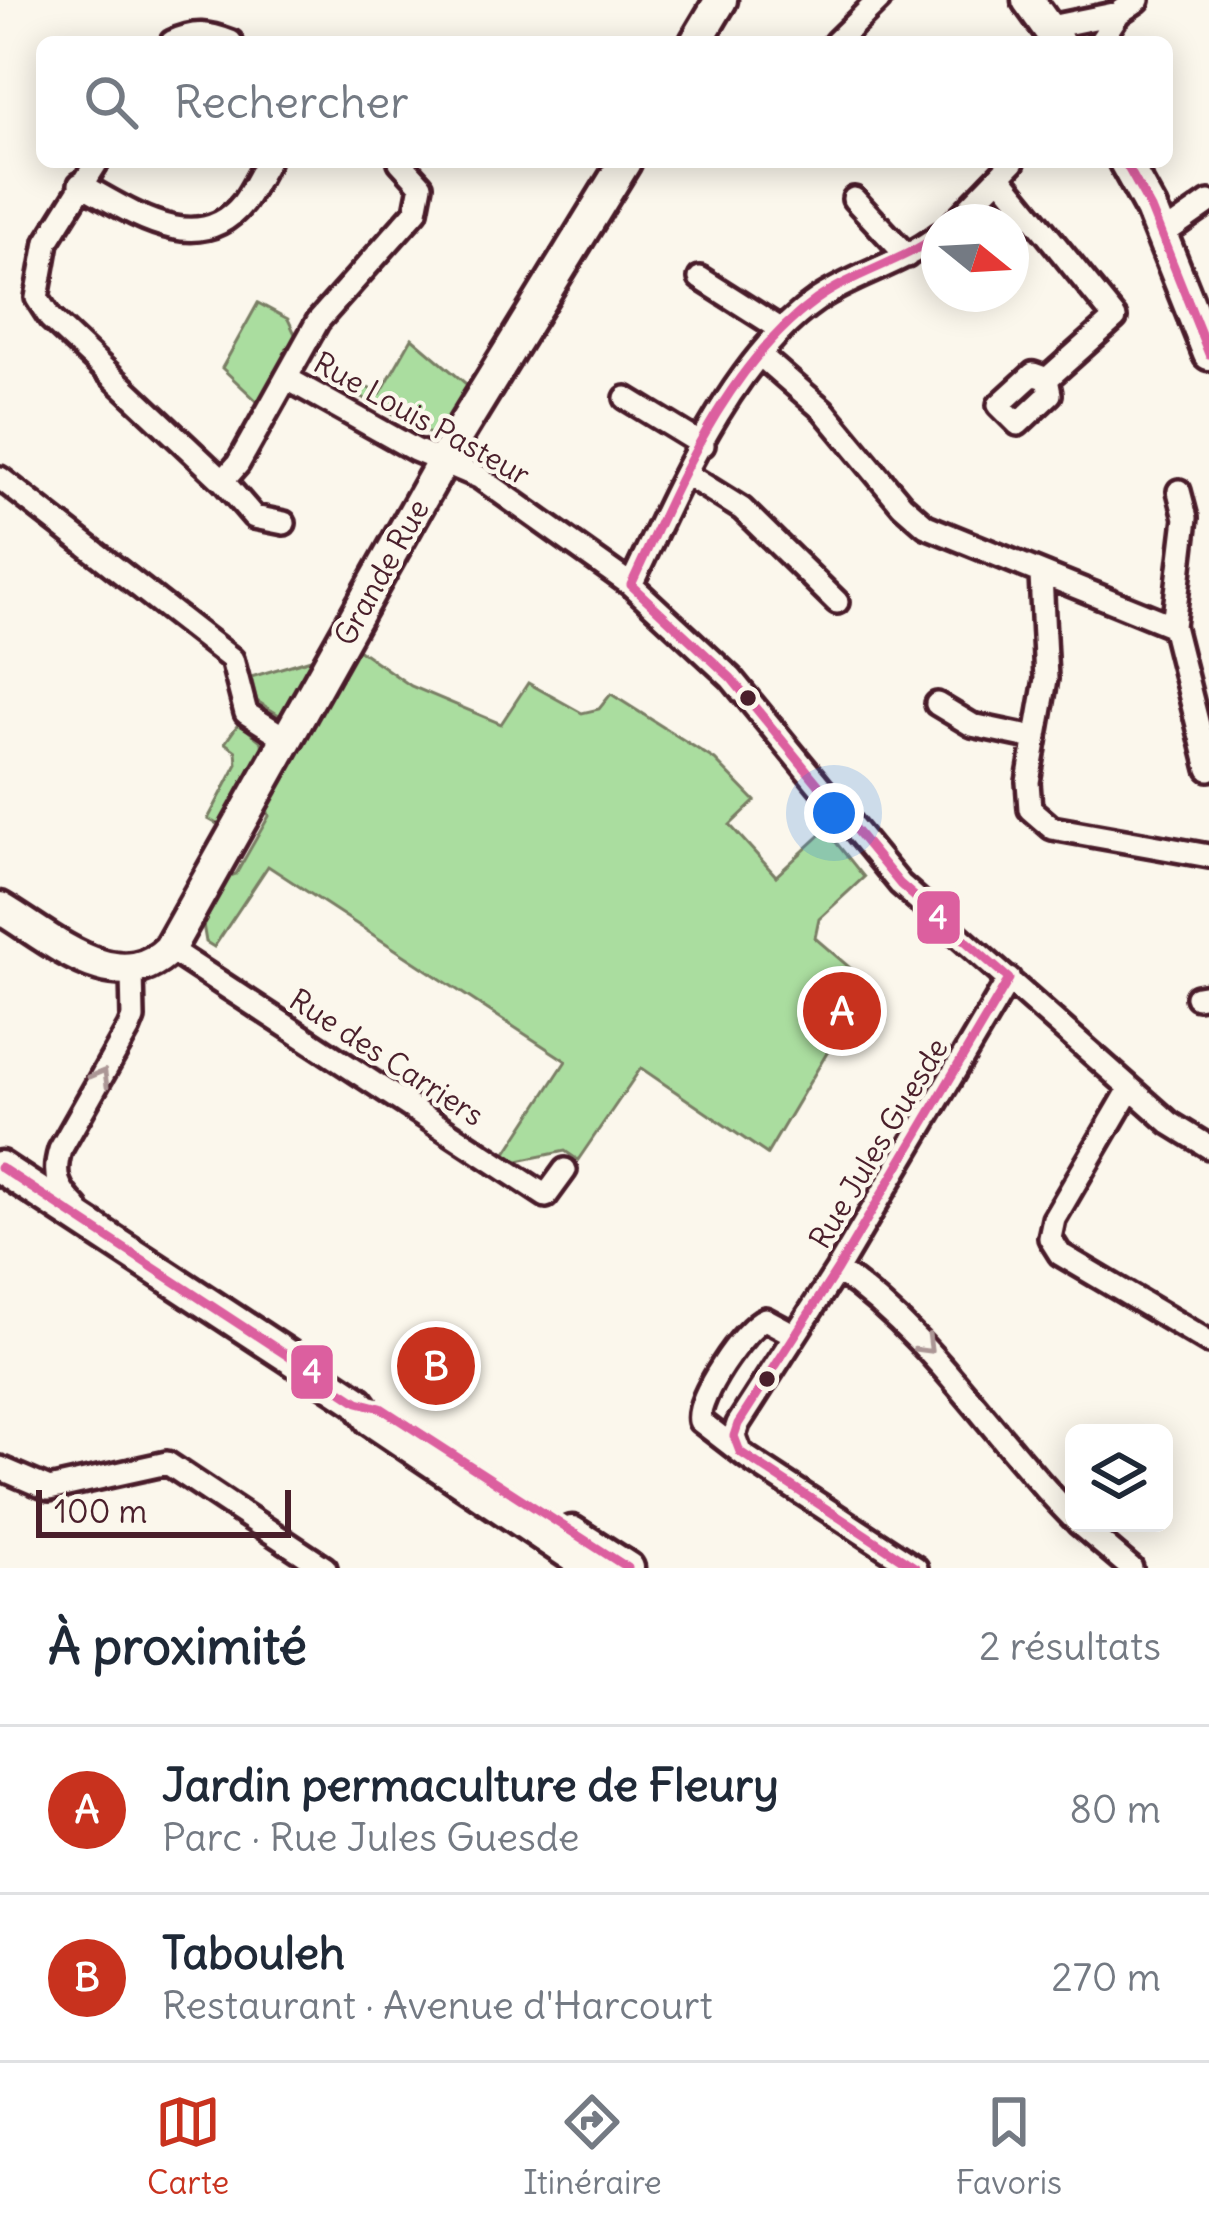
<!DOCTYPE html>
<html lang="fr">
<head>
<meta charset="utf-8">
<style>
  :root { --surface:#fff; --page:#f2f2f3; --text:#1f2937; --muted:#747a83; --line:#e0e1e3; --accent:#c8321e }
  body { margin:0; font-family:Delius,sans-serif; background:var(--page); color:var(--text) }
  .controls { position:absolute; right:36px; bottom:36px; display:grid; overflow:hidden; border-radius:18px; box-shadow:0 6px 30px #0003 }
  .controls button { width:108px; height:108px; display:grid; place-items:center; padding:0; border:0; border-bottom:3px solid var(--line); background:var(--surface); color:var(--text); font:60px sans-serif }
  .compass { position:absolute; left:921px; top:204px; width:108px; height:108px; border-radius:50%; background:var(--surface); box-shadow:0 6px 30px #0003; rotate:108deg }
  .scale { position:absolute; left:36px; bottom:30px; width:255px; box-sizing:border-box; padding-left:12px; border:6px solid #4a1f2b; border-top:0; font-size:33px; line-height:42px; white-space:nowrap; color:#4a1f2b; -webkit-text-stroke:9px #fbf7ec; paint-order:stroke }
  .you { position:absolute; left:834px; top:813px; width:42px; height:42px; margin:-30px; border:9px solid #fff; border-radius:50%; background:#1a73e8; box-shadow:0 0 0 18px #1a73e833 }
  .badge { display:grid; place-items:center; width:78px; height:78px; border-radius:50%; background:var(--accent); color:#fff; font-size:39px; font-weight:700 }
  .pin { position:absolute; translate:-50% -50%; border:6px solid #fff; box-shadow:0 3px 12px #0006 }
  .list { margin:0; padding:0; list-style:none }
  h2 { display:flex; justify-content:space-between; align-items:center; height:156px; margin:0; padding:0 48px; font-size:51px }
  h2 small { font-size:39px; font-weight:400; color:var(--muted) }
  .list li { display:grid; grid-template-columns:78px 1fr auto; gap:36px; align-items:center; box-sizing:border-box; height:168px; padding:0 48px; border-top:3px solid var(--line) }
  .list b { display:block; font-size:45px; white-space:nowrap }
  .list p { margin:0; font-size:39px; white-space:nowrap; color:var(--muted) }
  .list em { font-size:39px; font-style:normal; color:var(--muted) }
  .icon { flex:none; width:66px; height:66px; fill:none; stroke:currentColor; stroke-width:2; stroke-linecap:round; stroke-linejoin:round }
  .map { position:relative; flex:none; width:1209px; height:1568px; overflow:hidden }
  .search { position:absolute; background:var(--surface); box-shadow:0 6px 30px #0003; left:36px; right:36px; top:36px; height:132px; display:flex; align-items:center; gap:30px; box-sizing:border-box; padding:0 42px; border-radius:18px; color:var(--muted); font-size:45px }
  .sheet { height:492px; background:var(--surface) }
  nav { display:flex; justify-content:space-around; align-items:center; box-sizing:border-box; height:168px; border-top:3px solid var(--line); background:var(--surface); font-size:33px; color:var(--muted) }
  nav a { display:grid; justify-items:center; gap:6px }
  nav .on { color:var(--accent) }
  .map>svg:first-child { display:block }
  .green { fill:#aadd9f; stroke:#7a7e65; stroke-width:3 }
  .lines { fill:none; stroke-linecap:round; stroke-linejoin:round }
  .street-casing { stroke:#4a1f2b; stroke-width:30 }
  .secondary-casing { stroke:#4a1f2b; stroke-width:39 }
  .street { stroke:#fbf7ec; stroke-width:21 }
  .secondary { stroke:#fbf7ec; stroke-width:30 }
  .bus-1-casing { stroke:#fbf7ec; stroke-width:18 }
  .bus-1 { stroke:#dc5f9f; stroke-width:9 }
  .oneway { stroke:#ab9695 }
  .bus-dot { fill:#4a1f2b; stroke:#fbf7ec; stroke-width:4.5 }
  .labels { text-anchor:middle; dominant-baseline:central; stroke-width:9; stroke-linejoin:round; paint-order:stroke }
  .street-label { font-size:30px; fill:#4a1f2b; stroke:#fbf7ec }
  .line-badge { stroke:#fbf7ec; stroke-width:4.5 }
  .badge-label { font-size:33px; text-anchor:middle; font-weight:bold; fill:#fff }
</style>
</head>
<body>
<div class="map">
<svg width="1209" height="1568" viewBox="0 0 1209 1568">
  <rect width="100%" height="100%" fill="#fbf7ec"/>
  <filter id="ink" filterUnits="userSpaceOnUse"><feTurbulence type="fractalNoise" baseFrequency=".00833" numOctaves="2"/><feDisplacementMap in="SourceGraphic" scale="24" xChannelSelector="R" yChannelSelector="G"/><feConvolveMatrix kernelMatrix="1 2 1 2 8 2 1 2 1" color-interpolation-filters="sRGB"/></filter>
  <g filter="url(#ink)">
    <path class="green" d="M258 303 288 319 296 336 259 403 222 368Z
      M412 338 471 388 442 435H432L329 379 320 364 380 394Z
      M355 647 411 686 501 724 528 683 582 713 599 709 611 694 715 760 755 801 730 825 776 876 826 830 864 877 819 919 815 938 883 996 857 1040 840 1031 767 1154 641 1068 578 1160 565 1151 513 1162 504 1156 566 1061 268 866 214 947 206 942 202 918 227 877 236 874 269 816 266 805Z
      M311 659 316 662 288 711 279 715 257 701 251 677Z
      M239 723 262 742 263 753 219 825 208 819 237 764 236 751 225 743Z"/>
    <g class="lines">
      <defs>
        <path id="street" d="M1050 31 1060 25 1119 13
          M172 42C195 31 208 33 231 42
          M836 42 879 0
          M1100 42 1119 13 1138 0
          M97 162 47 242 37 298 50 318 223 481 254 517 284 523
          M1001 178 1115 318 1047 379 1033 374 999 405 1018 424 1050 394 1047 379
          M80 184C127 209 197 261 243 203 252 191 259 175 267 162
          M854 199 907 256
          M955 222 1013 162
          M1162 235 1209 202
          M700 278 782 330
          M760 355 823 410 902 505 926 526 1173 626 1209 769
          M286 378 415 450 479 477 631 585 731 678 900 884 1170 1123 1209 1147
          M626 398 703 445
          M686 474 742 509 837 602
          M0 478 232 659 246 713 287 739
          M223 481 238 464 318 321 416 211 421 185 400 162
          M1041 575 1046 679 1028 782 1030 809 1052 828 1209 856
          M631 585C675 493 731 359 817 300 855 274 902 264 939 235
          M1173 626 1186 518 1179 491
          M937 704 972 725 1034 738
          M169 949 546 1196 565 1170
          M1197 997 1209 995
          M1130 1089 1054 1219 1050 1238 1060 1254 1209 1342
          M77 1208C58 1189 52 1176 60 1150L129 1028 133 1018 132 972
          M837 1270C934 1337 992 1437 1074 1519
          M795 1335 765 1319C744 1327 695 1400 700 1421L748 1458 916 1568
          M740 1452 734 1436 738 1424 837 1270 1009 979
          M0 1468 49 1489 167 1463 325 1568
          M1078 1523 1131 1568"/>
        <path id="secondary" d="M1028 0 1058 42
          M696 42 721 0
          M1125 162 1151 209 1209 354
          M0 908C50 937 117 1001 169 949L457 436 625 162
          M0 1167 358 1402 371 1420 591 1568
          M572 1532 628 1568"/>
      </defs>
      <use href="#street" class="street-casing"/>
      <use href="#secondary" class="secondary-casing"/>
      <use href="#street" class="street"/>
      <use href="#secondary" class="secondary"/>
      <defs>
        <path id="bus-1" d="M1125 162 1151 209 1209 354
          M631 585 731 678 900 884 1009 979
          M631 585C678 485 724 367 816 300 854 273 901 262 939 235
          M0 1167 358 1402 381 1408 628 1568
          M740 1452 734 1436 738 1424 837 1270 1009 979
          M740 1452 916 1568"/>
      </defs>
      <use href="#bus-1" class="bus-1-casing"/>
      <use href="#bus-1" class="bus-1"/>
    </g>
    <defs><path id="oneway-chevron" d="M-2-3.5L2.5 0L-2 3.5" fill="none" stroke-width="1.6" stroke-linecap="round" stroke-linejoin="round" transform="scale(3)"/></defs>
    <g class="oneway">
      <use href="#oneway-chevron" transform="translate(101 1077) rotate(-60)"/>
      <use href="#oneway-chevron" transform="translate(926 1346) rotate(45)"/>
    </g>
  </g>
  <g class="bus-dot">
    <circle cx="748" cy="698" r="10"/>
    <circle cx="767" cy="1379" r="10"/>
  </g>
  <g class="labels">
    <g class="street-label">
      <text transform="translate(422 418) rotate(29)">Rue Louis Pasteur</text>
      <text transform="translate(381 572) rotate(-61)">Grande Rue</text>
      <text transform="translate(387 1057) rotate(33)">Rue des Carriers</text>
      <text transform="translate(878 1143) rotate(-59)">Rue Jules Guesde</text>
    </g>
  </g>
  <g class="line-badge">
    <rect x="915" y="889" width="47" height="57" rx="12" fill="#dc5f9f"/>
    <rect x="289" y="1343" width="46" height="58" rx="12" fill="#dc5f9f"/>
  </g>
  <g class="badge-label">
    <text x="938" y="929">4</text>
    <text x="312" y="1383">4</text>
  </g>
</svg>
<div class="controls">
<button><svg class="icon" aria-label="layers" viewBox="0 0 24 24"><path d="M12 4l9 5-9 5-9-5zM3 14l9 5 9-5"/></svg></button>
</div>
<svg class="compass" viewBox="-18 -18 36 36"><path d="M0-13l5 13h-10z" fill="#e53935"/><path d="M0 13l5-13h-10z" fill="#747a83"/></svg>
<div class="scale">100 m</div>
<div class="you"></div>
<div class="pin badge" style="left:842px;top:1011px">A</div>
<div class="pin badge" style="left:436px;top:1366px">B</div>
<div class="search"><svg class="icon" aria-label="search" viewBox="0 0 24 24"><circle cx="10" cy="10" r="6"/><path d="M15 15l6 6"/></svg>Rechercher</div>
</div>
<section class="sheet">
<h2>À proximité<small>2 résultats</small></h2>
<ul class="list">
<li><span class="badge">A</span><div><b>Jardin permaculture de Fleury</b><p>Parc · Rue Jules Guesde</p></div><em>80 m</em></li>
<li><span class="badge">B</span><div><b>Tabouleh</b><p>Restaurant · Avenue d'Harcourt</p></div><em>270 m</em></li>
</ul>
</section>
<nav>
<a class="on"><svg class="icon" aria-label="map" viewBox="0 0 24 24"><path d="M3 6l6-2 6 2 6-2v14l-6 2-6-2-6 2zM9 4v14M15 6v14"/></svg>Carte</a>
<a><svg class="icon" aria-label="directions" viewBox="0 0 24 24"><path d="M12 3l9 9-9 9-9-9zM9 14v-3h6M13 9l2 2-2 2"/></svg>Itinéraire</a>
<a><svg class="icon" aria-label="saved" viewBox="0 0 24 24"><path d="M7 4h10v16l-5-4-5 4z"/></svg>Favoris</a>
</nav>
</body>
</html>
